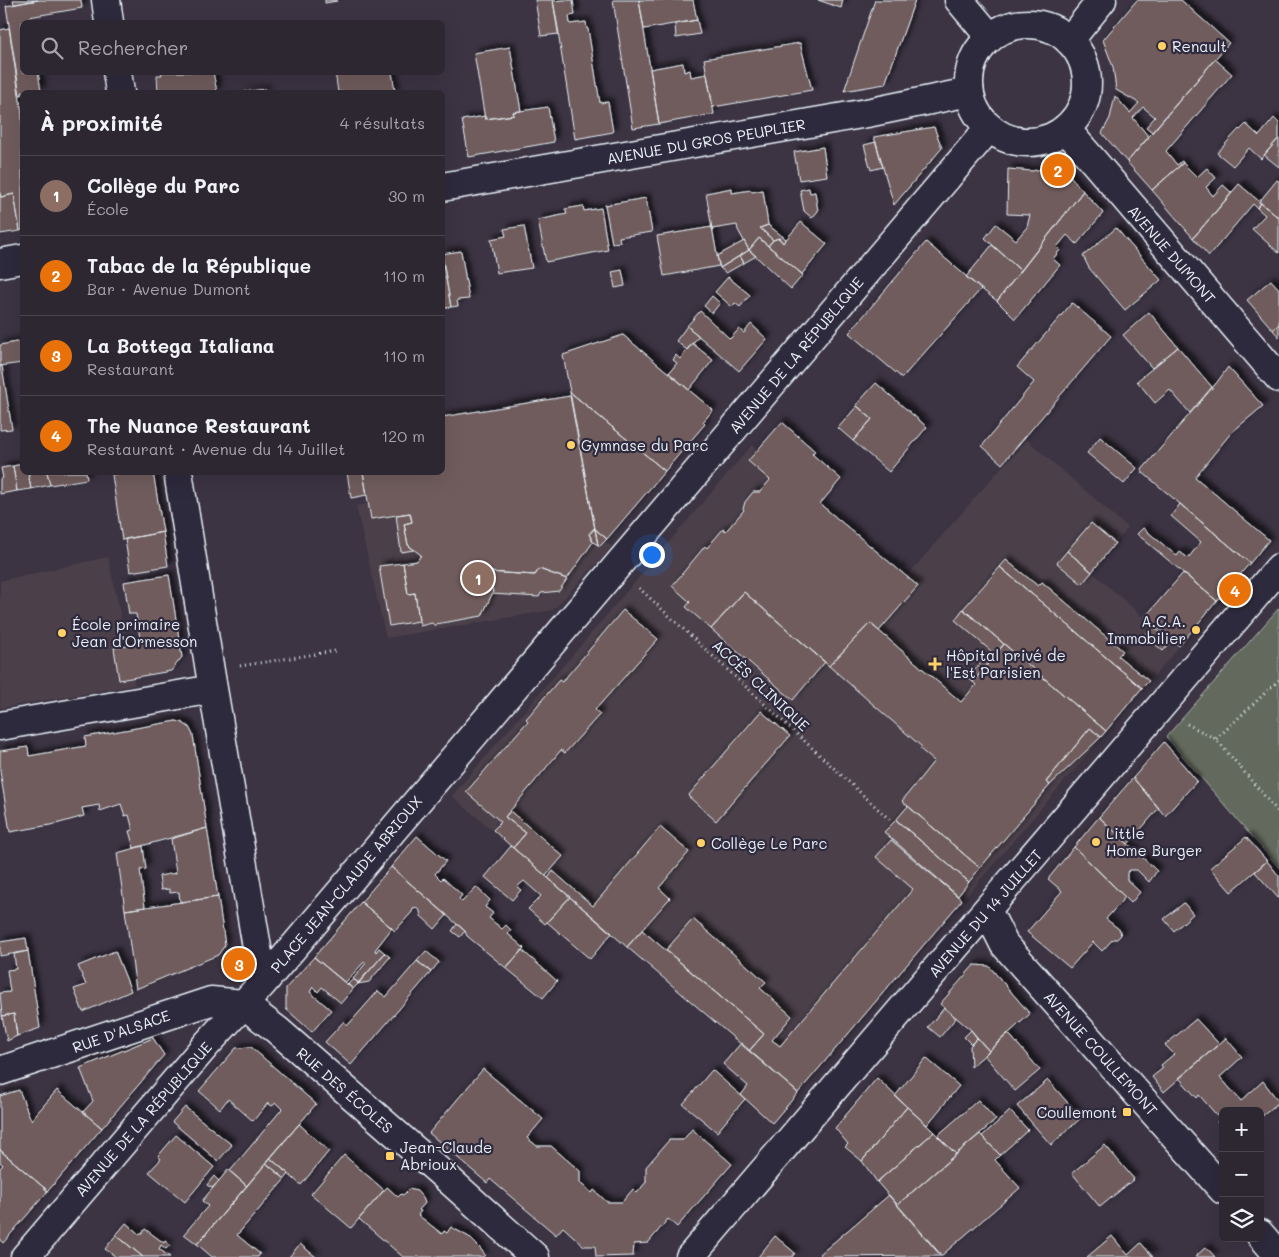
<!DOCTYPE html>
<html lang="fr">
<head>
<meta charset="utf-8">
<style>
  :root { --surface:#2d2732; --page:#39333e; --text:#f1f3f6; --muted:#a7a5ac; --line:#48444d; --accent:#ffd166 }
  body { margin:0; font-family:Mali,sans-serif; background:var(--page); color:var(--text) }
  .controls { position:absolute; right:15px; bottom:15px; display:grid; overflow:hidden; border-radius:8px; box-shadow:0 5px 20px #0002 }
  .controls button { width:45px; height:45px; display:grid; place-items:center; padding:0; border:0; border-bottom:1px solid var(--line); background:var(--surface); color:var(--text); font:25px sans-serif }
  .you { position:absolute; left:651px; top:554px; width:18px; height:18px; margin:-12px; border:4px solid #fff; border-radius:50%; background:#1a73e8; box-shadow:0 0 0 8px #1a73e833 }
  .badge { display:grid; place-items:center; width:32px; height:32px; border-radius:50%; background:var(--accent); color:#fff; font-size:16px; font-weight:700 }
  .pin { position:absolute; translate:-50% -50%; border:2px solid #fff; box-shadow:0 1px 5px #0006 }
  .list { margin:0; padding:0; list-style:none }
  h2 { display:flex; justify-content:space-between; align-items:center; height:65px; margin:0; padding:0 20px; font-size:21px }
  h2 small { font-size:16px; font-weight:400; color:var(--muted) }
  .list li { display:grid; grid-template-columns:32px 1fr auto; gap:15px; align-items:center; box-sizing:border-box; height:80px; padding:0 20px; border-top:1px solid var(--line) }
  .list b { display:block; font-size:19px; white-space:nowrap }
  .list p { margin:0; font-size:16px; white-space:nowrap; color:var(--muted) }
  .list em { font-size:16px; font-style:normal; color:var(--muted) }
  .icon { flex:none; width:28px; height:28px; fill:none; stroke:currentColor; stroke-width:2; stroke-linecap:round; stroke-linejoin:round }
  .map { position:relative; flex:none; width:1279px; height:1257px; overflow:hidden }
  .search { position:absolute; background:var(--surface); box-shadow:0 5px 20px #0002; left:20px; top:20px; width:425px; height:55px; display:flex; align-items:center; gap:12px; box-sizing:border-box; padding:0 18px; border-radius:8px; color:var(--muted); font-size:19px }
  .panel { position:absolute; background:var(--surface); box-shadow:0 5px 20px #0002; left:20px; top:90px; width:425px; height:385px; border-radius:8px }
  .map>svg:first-child { display:block }
  .built { fill:#4b404a }
  .green { fill:#646a5d; stroke:#a6aeaa }
  .building { fill:#6f5c5c; stroke:#e8f1f8; filter:url(#shadow) }
  .lines { fill:none; stroke-linecap:round; stroke-linejoin:round }
  .minor-casing { stroke:#e8f1f8; stroke-width:31 }
  .path { stroke:#e8f1f8; stroke-width:3; stroke-dasharray:1 4; stroke-linecap:butt }
  .minor { stroke:#2f2a3d; stroke-width:28 }
  .poi-dot { fill:#ffd166; stroke:#2f2a3d; stroke-width:2 }
  .labels { text-anchor:middle; dominant-baseline:central; stroke-width:4.5; stroke-linejoin:round; paint-order:stroke }
  .poi-label { font-size:15px; fill:#e8f1f8; stroke:#2f2a3d; text-anchor:start }
  .street-label { font-size:15px; fill:#e8f1f8; stroke:#2f2a3d }
</style>
</head>
<body>
<div class="map">
<svg width="1279" height="1257" viewBox="0 0 1279 1257">
  <defs>
    <filter id="shadow"><feDropShadow dx="4.5" dy="-4.5" stdDeviation="2.5" flood-color="#0009"/></filter>
  </defs>
  <rect width="100%" height="100%" fill="#3c3443"/>
  <filter id="ink" filterUnits="userSpaceOnUse"><feTurbulence type="fractalNoise" baseFrequency=".02" numOctaves="2"/><feDisplacementMap in="SourceGraphic" scale="10" xChannelSelector="R" yChannelSelector="G"/><feConvolveMatrix kernelMatrix="1 2 1 2 8 2 1 2 1" color-interpolation-filters="sRGB"/></filter>
  <g filter="url(#ink)">
    <path class="built" d="M1026 439 1128 528 1092 572 1178 648 799 1092 452 796 752 445 907 576Z
      M526 476 612 547 553 610 386 638 356 506Z
      M108 557 135 685 0 708V581Z"/>
    <path class="green" d="M1279 608V868L1166 737Z"/>
    <path class="building" d="M13 0H38L14 4Z
      M38 0H81L82 8 29 17 30 22H22V72H38L41 91 22 92V95H20L6 6Z
      M325 0H336L337 1 325 3Z
      M535 0H553L559 34 541 36Z
      M563 0H573L575 15 569 16 570 24 586 22 587 29H588L600 103 608 102 613 132 575 139 553 1Z
      M613 0H639L659 124 633 128Z
      M639 0H693L697 20 644 29Z
      M818 0H843L841 8Z
      M875 0H915L885 84 844 91Z
      M1137 0H1181L1229 43 1152 132 1146 127 1155 117 1143 107 1133 118 1149 137 1127 162 1102 133 1110 118 1115 96 1130 113 1139 103 1116 90 1113 67 1103 40Z
      M697 20 700 34 676 38 675 24Z
      M9 28 22 114V230L20 231 14 194 1 197 0 194V30Z
      M800 43 812 90 713 107 704 59Z
      M510 47 521 111 513 112 514 115 485 119 474 53Z
      M1215 59 1232 74 1166 151 1177 165 1182 161 1183 163 1152 190 1127 162Z
      M683 63 684 72 690 70 691 77 707 74 714 114 659 124 650 69Z
      M161 72H213L217 92H158L157 75H162Z
      M335 72H392L395 92H338Z
      M265 89 266 92H244Z
      M548 107 554 142 469 157 462 120 485 116V119L514 115 513 112Z
      M1274 118 1279 123V138L1261 159 1249 148 1233 166 1217 153 1239 129 1240 130 1246 124 1259 136Z
      M934 127 942 148 894 205 874 137Z
      M1279 138V167L1264 155Z
      M876 142 883 167 871 170 864 145Z
      M823 147 827 176 799 180 794 152Z
      M1183 163 1197 177 1207 168 1216 178 1206 187 1213 196 1223 185 1232 193 1193 238 1152 190Z
      M1061 165 1083 191 1021 271 985 238 996 224 1016 240 1027 227 1030 215 1007 214 1008 169 1032 171Z
      M1277 180 1279 181V218L1259 202Z
      M1239 184 1261 203 1257 208 1253 204 1209 256 1193 238Z
      M732 188V193L751 190 752 192 763 190 768 225 760 228 773 240 768 246 759 238 749 250 738 230 737 225 712 229 706 193Z
      M809 188 810 193 815 192 818 211 812 218 804 211 800 190Z
      M1083 191 1103 213 1077 244 1067 235 1057 247 1060 250 1053 259 1060 265 1015 319 997 301Z
      M0 194 1 197 14 194 20 231 0 234Z
      M646 198 652 232 619 237 620 242 612 243 605 205Z
      M1261 203 1279 218V253L1252 229 1265 215 1257 208Z
      M583 206 584 211 601 208 608 250 546 262 538 220 567 214 565 209Z
      M801 222 827 244 802 274 768 246 773 240 779 238 783 243Z
      M768 225 786 239 783 243 779 238 773 240 760 228Z
      M524 226 532 268 497 273 491 239 506 236 504 229Z
      M712 227 719 266 664 276 657 236Z
      M1116 228 1161 280 1125 310 1089 268 1083 256Z
      M759 238 803 275 791 289 749 250Z
      M744 241 749 250 720 268 717 256Z
      M926 242 981 289 902 378 849 333Z
      M992 245 1021 271 997 301 966 277Z
      M749 250 756 256 744 263 740 256Z
      M461 251 469 299 457 300 458 306 451 307 442 254Z
      M740 256 744 263 726 273 720 268Z
      M442 258 451 307 444 308 442 303Z
      M622 270 625 286 615 288 612 272Z
      M728 277 750 295 740 307 735 303 732 307 715 292Z
      M1271 280 1279 289V324L1273 330 1247 300Z
      M712 296 720 303 712 313 704 306Z
      M1072 303 1111 336 1002 464 982 446 1034 382 1017 367Z
      M700 311 730 339 739 329 744 333 751 324 767 339 739 371 687 326Z
      M1149 312 1178 347 1152 368 1123 335Z
      M1279 324V337L1273 330Z
      M687 326 699 336 687 350 676 341Z
      M623 335 713 410 703 422 705 424 665 471 570 392 563 355Z
      M22 341V363L0 366V345Z
      M692 343 713 360 689 390 669 373 677 363 673 360 676 355 680 359Z
      M1178 347 1212 387 1190 413 1170 390 1155 403 1137 381Z
      M0 366H2L12 429 0 430Z
      M1228 367 1263 406 1231 433 1195 477 1269 540 1250 563 1141 471 1218 381Z
      M876 383 927 427 889 472 853 441 872 419 856 405Z
      M570 392 665 471 607 539 595 529Z
      M570 396 595 529 589 534 593 542 567 579 539 569 535 575 488 572 493 592 482 616 436 624 435 626 432 623 420 626 415 593 408 594 403 563 417 561 421 555 408 545 404 524 412 522 410 513 371 519 363 472H442V417Z
      M857 406 872 419 853 441 838 428Z
      M782 422 815 451 812 454 841 479 820 504 918 586 879 631 870 623 829 666 744 592 711 629 686 607 690 602 672 586 705 546 707 548 723 529 726 531 744 510 743 509 745 502 753 492H760L770 480 748 461Z
      M1100 437 1137 468 1124 484 1087 453Z
      M22 464V472H28L31 489 17 491 13 466Z
      M13 466 17 491 0 494V479L3 478 1 468Z
      M28 472H47L50 485 31 489Z
      M47 472H86L87 479 50 485Z
      M126 472H153L163 532 122 540 112 475Z
      M347 472H363L367 495 351 498Z
      M1180 504 1250 563 1217 601 1137 534 1143 528 1177 556 1180 552 1188 558 1201 542 1171 516Z
      M410 513 412 522 404 524 408 545 414 550 401 552 396 515Z
      M1091 523 1115 543 1092 572 1067 551Z
      M594 528 595 529 598 545 593 542 589 534Z
      M595 529 607 539 600 546 598 545Z
      M163 532 168 566 130 572 125 539Z
      M1067 551 1092 572 1082 584 1057 563Z
      M1006 560 1038 586 1042 582 1123 651 1118 656 1149 681 1142 688 1000 567Z
      M403 563 408 594 415 593 419 621 389 626 379 566Z
      M1000 567 1142 688 1106 731 963 609Z
      M539 569 567 579 559 591 541 593 539 597 492 594 493 592 488 572 535 575Z
      M1183 573 1217 601 1179 646 1145 617Z
      M169 575 182 657 171 671 119 680 114 648 141 644 136 614H129L124 582Z
      M744 592 825 662 793 700 711 629Z
      M963 609 1004 644 973 682 968 678 991 651 955 620Z
      M623 610 658 639 595 710 600 714 565 753 561 750 505 817 526 833 513 848 493 830 501 822 466 792 528 721 526 719 559 680 562 682Z
      M870 623 961 702 976 685 973 682 1004 644 1106 731 1101 737 1090 728 1046 782 1050 785 980 868 902 801 934 761 920 749 922 747 829 666Z
      M1153 626 1171 642 1163 651 1145 635Z
      M761 711 790 736 716 821 688 796Z
      M176 721 181 722 189 727 193 735 207 828 134 848 129 831 133 830 129 815 125 816 121 804 100 811 99 805 82 808 84 816 56 824 10 832 0 771V751L28 747 29 756 86 746 85 737Z
      M1090 728 1101 737 1050 785 1046 782Z
      M1164 742 1197 781 1165 816 1133 778Z
      M1133 778 1159 808 1128 844 1099 817Z
      M908 806 980 868 969 882 896 820Z
      M510 811 563 856 546 876 513 848 526 833 505 817Z
      M1099 817 1157 871 1149 882 1137 870H1130L1127 873V880L1140 892 1131 903 1074 847Z
      M896 820 969 882 958 896 884 832Z
      M660 827 689 852 659 888 670 898 627 947 548 878 553 871 593 906Z
      M207 828 218 897 180 902 179 892 170 893 169 889 161 890 159 876 176 873 171 839Z
      M417 836 446 861 435 874 441 880 443 878 462 895 459 899 462 902 476 887 490 900 485 907 493 913 489 918 502 929 506 925 511 930 508 934 524 948 506 968 467 936 465 931 391 867Z
      M1246 837 1267 861 1231 892 1210 868Z
      M891 840 962 900 798 1093 749 1051 764 1034 666 950 693 919 766 982 760 988 792 1016 772 1040 780 1046 913 889 876 857Z
      M143 846 146 869 140 870 145 907 125 910 117 853Z
      M511 846 570 897 545 924 528 909 541 896 524 881 517 887 521 890 512 900 485 877Z
      M1074 847 1125 897 1106 919 1120 930 1121 935 1117 939H1113L1102 951 1093 942 1070 968 1027 932 1062 891 1048 879Z
      M1267 861 1279 876V899L1255 872Z
      M391 867 447 915 435 929 421 916 420 911 418 908 413 909 412 912 395 931 361 902Z
      M218 897 225 945 218 955 136 989 125 910Z
      M570 897 612 933 590 959 547 922Z
      M361 902 392 928 375 950 376 952 379 948 385 953 359 983 353 979 366 963 364 962 345 983 314 957Z
      M1184 903 1193 914 1174 931 1164 919Z
      M457 924 465 931 460 937 452 931Z
      M642 930 764 1034 749 1051 627 947Z
      M26 938 28 951 0 956V942Z
      M522 950 557 981 543 998 506 968Z
      M28 951 40 1028 17 1036 14 1014 2 1016 0 993 10 992 7 970 16 969 14 954Z
      M115 951 131 991 83 1012 74 989 86 985 78 966Z
      M426 951 439 962 431 972 417 961Z
      M385 953 390 957 369 982 357 984Z
      M314 957 353 989 341 1003 322 987 318 992 313 987 310 992 331 1010 312 1032 286 1009V988Z
      M417 961 431 972 351 1065 325 1042 344 1021 348 1025 378 991 386 997Z
      M974 965 989 966 1030 1014 989 1051 971 1030 940 1004Z
      M353 979 359 983 353 989 348 984Z
      M944 1008 956 1018 940 1037 928 1027Z
      M14 1014 17 1036 7 1041 2 1016Z
      M1196 1019 1219 1044 1164 1092 1152 1077 1163 1068 1161 1065 1174 1054 1165 1045Z
      M971 1030 977 1038 971 1044 964 1037Z
      M1008 1033 1040 1070 1015 1091 984 1055Z
      M153 1038 164 1055 102 1128 83 1112 93 1101 80 1068Z
      M977 1038 989 1051 971 1067 970 1046Z
      M1226 1038 1242 1057 1220 1077 1241 1101 1263 1081 1279 1102 1260 1118V1111H1223V1129L1217 1122 1220 1119 1199 1095 1197 1098 1179 1078Z
      M741 1043 798 1093 772 1123 741 1095 748 1086 723 1064Z
      M251 1047 316 1104 247 1186 230 1171 282 1109 276 1103 272 1106 268 1103 253 1121 228 1099 220 1109 199 1091 236 1048Z
      M926 1058 959 1086 927 1125 895 1096Z
      M483 1069 543 1119 527 1138 537 1146H551L580 1171V1183L592 1193 594 1190 607 1202H622L633 1189 637 1193 646 1182V1167L669 1140H683L692 1129 732 1164 677 1227 668 1219 648 1243 634 1244 633 1256 596 1257 595 1246H584L563 1227 556 1235 490 1179 487 1183 429 1133Z
      M712 1070 745 1099 717 1132 683 1104Z
      M877 1078 907 1107 862 1161 845 1147 848 1144 835 1128Z
      M1048 1080 1081 1118 1051 1145 1017 1106Z
      M19 1090 31 1120 57 1090 102 1128 48 1191 1 1151 0 1149V1096Z
      M978 1100 996 1120 956 1154 937 1136Z
      M185 1107 232 1145 218 1161 172 1122Z
      M907 1107 934 1132 877 1182 862 1161Z
      M1010 1111 1028 1130 1000 1155 982 1136Z
      M299 1124 329 1151 301 1185 270 1158Z
      M934 1132 956 1154 897 1205 877 1182Z
      M980 1134 1000 1155 995 1160 1020 1188 941 1256 897 1205Z
      M176 1135 214 1167 185 1202 149 1172 161 1159 158 1156Z
      M1105 1145 1134 1179 1100 1207 1072 1173Z
      M0 1149 1 1151 48 1191 3 1243 0 1240V1168L3 1165 0 1162Z
      M344 1155 384 1190 351 1228 311 1194Z
      M270 1158 289 1174 285 1179 266 1163Z
      M266 1163 285 1179 237 1235 260 1254 258 1257H212L197 1244Z
      M228 1170 247 1186 197 1244 184 1234 208 1206 202 1201Z
      M214 1176 219 1181 212 1188 207 1185Z
      M387 1187 398 1197 401 1194 403 1195 409 1189 417 1191 423 1198 425 1203 419 1210 421 1211 418 1215 442 1234 444 1231 447 1233 451 1227 469 1237 479 1247 485 1255 483 1257H403L359 1219Z
      M889 1195 942 1256 822 1257 820 1254Z
      M126 1223 140 1235 145 1229 164 1243 165 1241 170 1245 166 1249 161 1245 159 1249 170 1257H143L116 1235Z
      M116 1235 143 1257H116L105 1249Z
      M775 1236 795 1253 792 1257H758Z
      M1112 1236 1128 1255 1141 1243 1153 1257H1087Z
      M300 1244 316 1257H289Z
      M1206 1247 1215 1257H1195Z"/>
    <g class="lines">
      <defs>
        <path id="minor" d="M106 0 109 22
          M959 0 990 37
          M969 83a59 59 0 1 1 118 0a59 59 0 1 1-118 0Z
          M1069 41 1102 0
          M117 72 120 92
          M1066 129 1279 378
          M442 187 867 113 969 92
          M0 263 22 259
          M178 472 210 671 263 983
          M0 726 213 689
          M987 910 1004 944 1223 1190
          M0 1071 211 1001 243 1004 277 1030 449 1180 535 1257
          M1260 1234 1279 1256
          M25 1257 207 1044 263 983 989 128
          M690 1257 1279 568"/>
      </defs>
      <use href="#minor" class="minor-casing"/>
      <path class="path" d="M639 588 890 820
        M240 666 335 651
        M1279 680 1216 739 1279 813
        M1187 724 1216 739"/>
      <use href="#minor" class="minor"/>
    </g>
  </g>
  <g class="poi-dot">
    <circle cx="1162" cy="46" r="5"/>
    <circle cx="571" cy="445" r="5"/>
    <circle cx="1196" cy="630" r="5"/>
    <circle cx="62" cy="633" r="5"/>
    <path d="M932.5 656.5h5v5h5v5h-5v5h-5v-5h-5v-5h5z"/>
    <circle cx="1096" cy="842" r="5"/>
    <circle cx="701" cy="843" r="5"/>
    <rect x="1122" y="1107" width="10" height="10" rx="2.5"/>
    <rect x="385" y="1151" width="10" height="10" rx="2.5"/>
  </g>
  <g class="labels">
    <g class="poi-label">
      <text x="1172" y="46">Renault</text>
      <text x="581" y="445">Gymnase du Parc</text>
      <text x="1186" y="621" text-anchor="end">A.C.A.<tspan x="1186" dy="17">Immobilier</tspan></text>
      <text x="72" y="624">École primaire<tspan x="72" dy="17">Jean d'Ormesson</tspan></text>
      <text x="946" y="655">Hôpital privé de<tspan x="946" dy="17">l'Est Parisien</tspan></text>
      <text x="1106" y="833">Little<tspan x="1106" dy="17">Home Burger</tspan></text>
      <text x="711" y="843">Collège Le Parc</text>
      <text x="1117" y="1112" text-anchor="end">Coullemont</text>
      <text x="400" y="1147">Jean-Claude<tspan x="400" dy="17">Abrioux</tspan></text>
    </g>
    <g class="street-label">
      <text transform="translate(706 141) rotate(-10)">AVENUE DU GROS PEUPLIER</text>
      <text transform="translate(1172 254) rotate(49)">AVENUE DUMONT</text>
      <text transform="translate(796 355) rotate(-50)">AVENUE DE LA RÉPUBLIQUE</text>
      <text transform="translate(761 685) rotate(43)">ACCÈS CLINIQUE</text>
      <text transform="translate(346 884) rotate(-50)">PLACE JEAN-CLAUDE ABRIOUX</text>
      <text transform="translate(985 913) rotate(-49)">AVENUE DU 14 JUILLET</text>
      <text transform="translate(121 1031) rotate(-19)">RUE D'ALSACE</text>
      <text transform="translate(1101 1053) rotate(48)">AVENUE COULLEMONT</text>
      <text transform="translate(345 1090) rotate(41)">RUE DES ÉCOLES</text>
      <text transform="translate(143 1119) rotate(-49)">AVENUE DE LA RÉPUBLIQUE</text>
    </g>
  </g>
</svg>
<div class="controls">
<button>+</button>
<button>−</button>
<button><svg class="icon" aria-label="layers" viewBox="0 0 24 24"><path d="M12 4l9 5-9 5-9-5zM3 14l9 5 9-5"/></svg></button>
</div>
<div class="you"></div>
<div class="pin badge" style="left:478px;top:578px;background:#8d6e63">1</div>
<div class="pin badge" style="left:1058px;top:170px;background:#e8710a">2</div>
<div class="pin badge" style="left:239px;top:964px;background:#e8710a">3</div>
<div class="pin badge" style="left:1235px;top:590px;background:#e8710a">4</div>
<div class="search"><svg class="icon" aria-label="search" viewBox="0 0 24 24"><circle cx="10" cy="10" r="6"/><path d="M15 15l6 6"/></svg>Rechercher</div>
<section class="panel">
<h2>À proximité<small>4 résultats</small></h2>
<ul class="list">
<li><span class="badge" style="background:#8d6e63">1</span><div><b>Collège du Parc</b><p>École</p></div><em>30 m</em></li>
<li><span class="badge" style="background:#e8710a">2</span><div><b>Tabac de la République</b><p>Bar · Avenue Dumont</p></div><em>110 m</em></li>
<li><span class="badge" style="background:#e8710a">3</span><div><b>La Bottega Italiana</b><p>Restaurant</p></div><em>110 m</em></li>
<li><span class="badge" style="background:#e8710a">4</span><div><b>The Nuance Restaurant</b><p>Restaurant · Avenue du 14 Juillet</p></div><em>120 m</em></li>
</ul>
</section>
</div>
</body>
</html>
